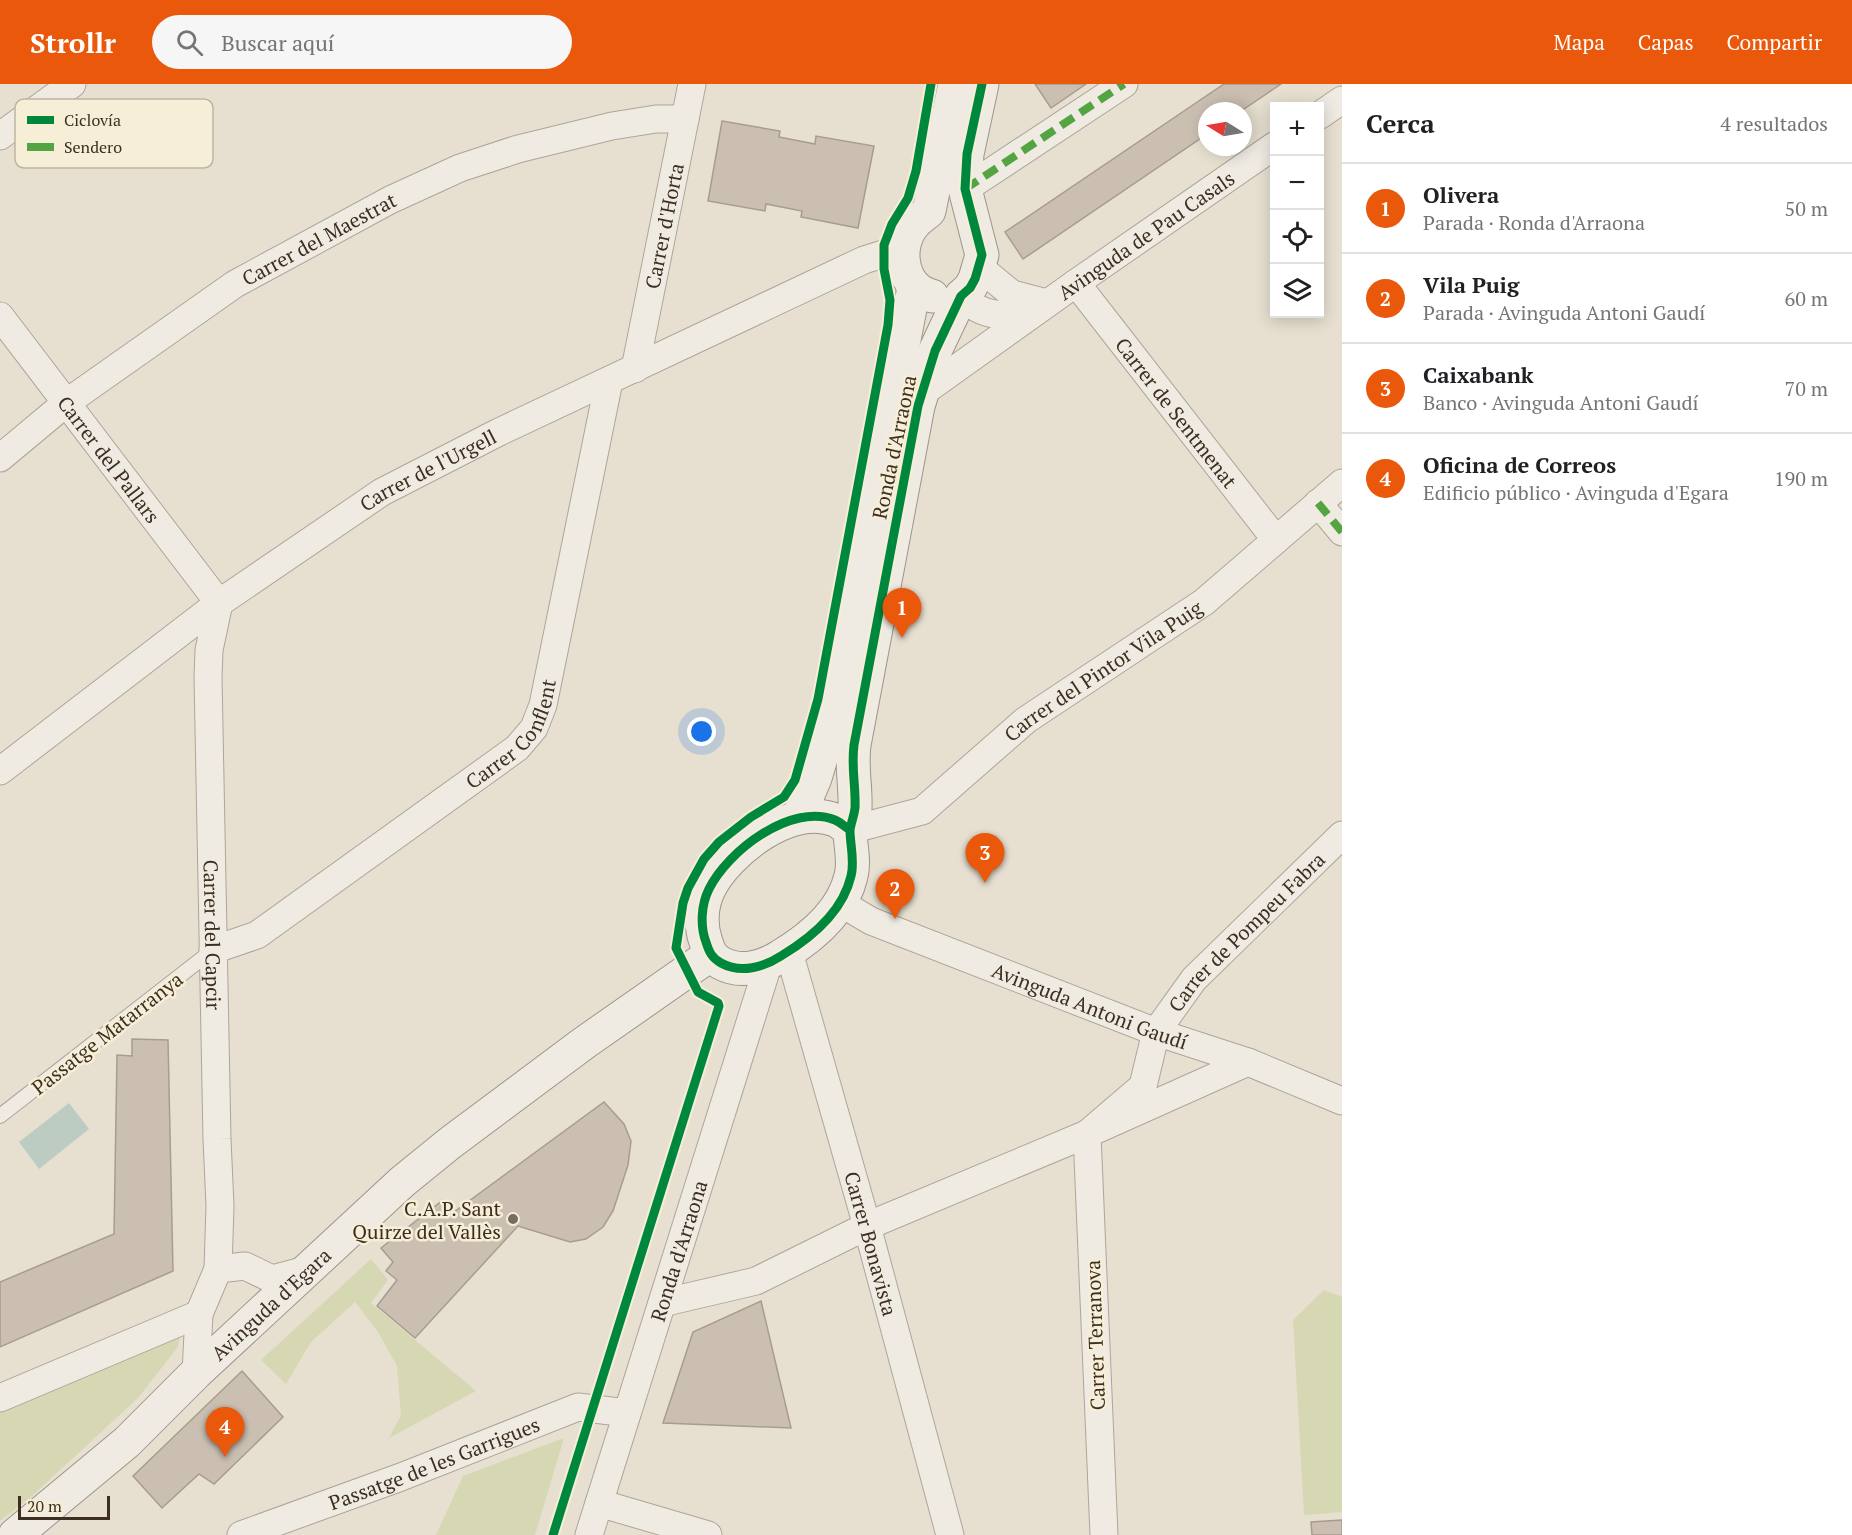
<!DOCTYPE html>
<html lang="es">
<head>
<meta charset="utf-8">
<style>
  :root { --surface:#fff; --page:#f6f6f6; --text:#202124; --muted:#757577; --line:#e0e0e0; --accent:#ea580c }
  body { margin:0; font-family:"PT Serif",serif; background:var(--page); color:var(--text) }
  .controls { position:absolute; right:18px; top:18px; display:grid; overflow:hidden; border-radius:0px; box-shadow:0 3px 15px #0003 }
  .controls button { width:54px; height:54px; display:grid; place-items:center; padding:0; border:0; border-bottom:2px solid var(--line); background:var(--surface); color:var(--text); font:30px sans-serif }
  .compass { position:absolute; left:1198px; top:18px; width:54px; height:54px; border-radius:50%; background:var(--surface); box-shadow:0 3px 15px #0003; rotate:281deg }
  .scale { position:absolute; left:18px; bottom:15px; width:92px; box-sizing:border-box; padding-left:6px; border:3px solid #3d2e20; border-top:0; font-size:16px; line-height:21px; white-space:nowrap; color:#3d2e20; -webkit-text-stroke:4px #f7eed8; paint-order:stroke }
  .you { position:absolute; left:702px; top:648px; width:21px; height:21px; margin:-15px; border:4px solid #fff; border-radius:50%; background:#1a73e8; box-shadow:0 0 0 9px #1a73e833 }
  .badge { display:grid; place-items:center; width:39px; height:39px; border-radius:50%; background:var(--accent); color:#fff; font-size:20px; font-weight:700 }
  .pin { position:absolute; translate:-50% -50px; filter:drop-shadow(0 2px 3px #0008) }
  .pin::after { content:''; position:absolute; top:32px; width:21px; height:18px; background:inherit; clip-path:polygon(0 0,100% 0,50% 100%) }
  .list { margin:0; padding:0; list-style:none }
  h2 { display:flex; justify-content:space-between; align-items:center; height:78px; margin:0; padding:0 24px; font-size:26px }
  h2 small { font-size:20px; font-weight:400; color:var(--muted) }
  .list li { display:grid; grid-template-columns:39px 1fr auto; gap:18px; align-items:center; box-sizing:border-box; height:90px; padding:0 24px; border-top:2px solid var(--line) }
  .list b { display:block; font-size:22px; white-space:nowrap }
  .list p { margin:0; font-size:20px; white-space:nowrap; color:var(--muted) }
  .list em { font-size:20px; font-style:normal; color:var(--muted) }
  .icon { flex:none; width:33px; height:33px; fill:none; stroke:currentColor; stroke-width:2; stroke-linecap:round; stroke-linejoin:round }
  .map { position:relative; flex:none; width:1342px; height:1451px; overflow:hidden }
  header { display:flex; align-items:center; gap:36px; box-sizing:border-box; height:84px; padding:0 30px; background:var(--accent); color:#fff }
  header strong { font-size:28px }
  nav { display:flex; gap:33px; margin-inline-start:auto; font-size:21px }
  .search { width:420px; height:54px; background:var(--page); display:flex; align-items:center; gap:15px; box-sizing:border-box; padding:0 21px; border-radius:33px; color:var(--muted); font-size:22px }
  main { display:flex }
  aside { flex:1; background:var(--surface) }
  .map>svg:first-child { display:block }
  .green { fill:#d6d7b3 }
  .water { fill:#bcccc2 }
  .building { fill:#cbbfb2; stroke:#a89c90; stroke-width:1.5 }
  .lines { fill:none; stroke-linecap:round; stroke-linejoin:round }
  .lane-casing { stroke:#ada599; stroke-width:16 }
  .street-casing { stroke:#ada599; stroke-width:29 }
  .secondary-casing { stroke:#9c958a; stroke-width:35 }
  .lane { stroke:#efebe3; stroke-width:14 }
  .street { stroke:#efebe3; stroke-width:27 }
  .secondary { stroke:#efebe3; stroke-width:33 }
  .quiet { stroke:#54a441; stroke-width:8; stroke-dasharray:15 8; stroke-linecap:butt }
  .cycleway-casing { stroke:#f7eed8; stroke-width:13 }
  .cycleway { stroke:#00873e; stroke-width:9 }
  .poi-dot { fill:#786c5e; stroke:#f7eed8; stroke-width:2 }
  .labels { text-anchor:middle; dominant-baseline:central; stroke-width:5; stroke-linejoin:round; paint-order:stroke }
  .street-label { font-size:20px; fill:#3d2e20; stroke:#f7eed8 }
  .poi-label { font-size:20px; fill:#3d2e20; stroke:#f7eed8; text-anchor:end }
  .key { fill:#f7eed8; stroke:#bfb4a1; stroke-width:1.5 }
  .key-label { font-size:16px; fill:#3d2e20 }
</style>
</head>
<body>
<header>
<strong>Strollr</strong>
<div class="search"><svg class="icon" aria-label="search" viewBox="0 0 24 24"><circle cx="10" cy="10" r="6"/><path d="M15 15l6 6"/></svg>Buscar aquí</div>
<nav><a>Mapa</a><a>Capas</a><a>Compartir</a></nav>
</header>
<main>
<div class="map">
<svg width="1342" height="1451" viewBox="0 0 1342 1451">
  <rect width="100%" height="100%" fill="#e7e0d1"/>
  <path class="green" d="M371 1175 388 1196 371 1219 476 1307 389 1354 401 1331 397 1282 378 1248 355 1218 311 1258 286 1300 261 1276Z
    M1324 1206 1342 1213V1428L1304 1431 1293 1236Z
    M170 1250 180 1254 178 1263 138 1314 32 1412 0 1437V1326Z
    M564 1354 535 1451H436L463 1392Z"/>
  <path class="water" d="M69 1019 89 1045 39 1085 19 1058Z"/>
  <path class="building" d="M1035 0H1086L1051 24Z
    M1224 0H1281L1241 27H1207V50L1023 175 1005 148Z
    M722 37 780 47 779 53 815 60 816 52 874 62 858 144 801 133 802 127 766 120 765 127 708 117Z
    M132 955 168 956 173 1187 0 1263V1198L114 1150 117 971 132 972Z
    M604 1018 624 1040 631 1057 628 1081 613 1127 603 1143 586 1155 570 1158 518 1142 415 1254 377 1222 397 1196 386 1187 393 1178 381 1164 443 1116 454 1128Z
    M761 1217 791 1344 663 1339 693 1248Z
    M242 1287 283 1333 214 1400 199 1390 162 1424 133 1392Z
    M1342 1436V1451H1312L1311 1438Z"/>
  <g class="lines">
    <defs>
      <path id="lane" d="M0 1032 213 866"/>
      <g id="street">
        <path d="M1320 31 1342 16"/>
        <path d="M0 52 72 0"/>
        <path d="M965 105 1124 0"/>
        <path d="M979 183 1012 210 1047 219"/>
        <path id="s1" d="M1076 199 1276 456"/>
        <path d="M961 212C983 234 1005 234 1034 224"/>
        <path id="s2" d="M0 232 219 519 209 566 208 593 217 1055 220 1122 218 1185"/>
        <path id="s3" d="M635 285 692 0"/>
        <path id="s4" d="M922 309 1076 199 1274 62"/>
        <path id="s5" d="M0 374 66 319 235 200 390 116 460 84 518 65 612 42 656 35H685"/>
        <path d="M1318 419 1342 448"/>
        <path id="s6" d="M0 687 219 519 382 408 499 348 864 176 883 170 902 173"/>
        <path id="s7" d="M850 746 922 727 1026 636 1204 518 1342 399"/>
        <path id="s8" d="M839 818 871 837 1156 948 1248 978 1342 1017"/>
        <path id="s9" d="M213 866 257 851 517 664 534 644 543 621 609 297"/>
        <path id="s10" d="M789 868 867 1142 950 1451"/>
        <path d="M662 1219 756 1197 867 1142 1087 1050 1248 978"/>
        <path d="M196 1289 199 1230 218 1185 245 1182 272 1195 306 1186"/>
        <path d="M0 1314 199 1230"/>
        <path d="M599 1419 708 1451"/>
        <path id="s11" d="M241 1451 401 1393 578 1323 627 1329"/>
        <path id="s12" d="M589 1451 768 881"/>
        <path id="s13" d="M1104 1451 1087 1050 1143 1002 1156 948 1194 895 1342 751"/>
      </g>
      <g id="secondary">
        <path d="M932 212C901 205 894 161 915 139 919 134 925 131 929 127L955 0"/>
        <path d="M798 734 815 694 827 654 914 204"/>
        <path d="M850 746C845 743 840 738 835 736 791 718 727 768 709 805 701 821 700 842 706 858 709 868 712 874 721 879 741 890 764 883 781 872 811 854 843 827 851 792 855 777 850 761 850 746 851 739 854 732 855 724 856 702 851 684 854 661L918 322 935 267 961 212 970 204 975 195 982 171 965 105 967 70 982 0"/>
        <path id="s14" d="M15 1451 127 1358 196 1289 402 1098 450 1059 584 959 710 871"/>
      </g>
    </defs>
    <use href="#lane" class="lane-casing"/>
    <use href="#street" class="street-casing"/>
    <use href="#secondary" class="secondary-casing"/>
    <use href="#lane" class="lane"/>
    <use href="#street" class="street"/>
    <use href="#secondary" class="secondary"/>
    <path class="quiet" d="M965 105 1124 0
      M1318 419 1342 448"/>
    <defs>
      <path id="cycleway" d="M850 746C845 743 840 738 835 736 791 718 727 768 709 805 701 821 700 842 706 858 709 868 712 874 721 879 741 890 764 883 781 872 811 854 843 827 851 792 855 777 850 761 850 746 851 739 854 732 855 724 856 702 851 684 854 661L918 322 935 267 961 212 970 204 975 195 982 171 965 105 967 70 982 0
        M553 1451 719 922 718 919 698 908 676 864 683 819 688 804 704 775 719 758 751 733 784 713 795 696 818 615 888 241 890 216 884 185V161L892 140 908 114 916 87 931 0"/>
    </defs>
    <use href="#cycleway" class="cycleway-casing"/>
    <use href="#cycleway" class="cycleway"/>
  </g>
  <circle class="poi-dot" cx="513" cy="1135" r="6"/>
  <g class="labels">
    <g class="street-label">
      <text stroke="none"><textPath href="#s3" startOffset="146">Carrer d'Horta</textPath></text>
      <text stroke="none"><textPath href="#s4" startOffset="274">Avinguda de Pau Casals</textPath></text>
      <text stroke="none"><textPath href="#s5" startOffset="388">Carrer del Maestrat</textPath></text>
      <text stroke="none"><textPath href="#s1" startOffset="164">Carrer de Sentmenat</textPath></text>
      <text transform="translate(894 363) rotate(-78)">Ronda d'Arraona</text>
      <text stroke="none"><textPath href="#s2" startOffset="180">Carrer del Pallars</textPath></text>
      <text stroke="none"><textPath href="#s6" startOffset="524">Carrer de l'Urgell</textPath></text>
      <text stroke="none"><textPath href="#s7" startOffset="304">Carrer del Pintor Vila Puig</textPath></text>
      <text stroke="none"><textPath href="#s9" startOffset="375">Carrer Conflent</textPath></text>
      <text stroke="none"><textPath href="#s13" startOffset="666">Carrer de Pompeu Fabra</textPath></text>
      <text stroke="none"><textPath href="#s2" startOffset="694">Carrer del Capcir</textPath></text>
      <text stroke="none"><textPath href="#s8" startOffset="272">Avinguda Antoni Gaudí</textPath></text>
      <text transform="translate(107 949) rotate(-38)">Passatge Matarranya</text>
      <text stroke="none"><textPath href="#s10" startOffset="303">Carrer Bonavista</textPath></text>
      <text stroke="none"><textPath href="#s12" startOffset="298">Ronda d'Arraona</textPath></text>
      <text stroke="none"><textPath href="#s14" startOffset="345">Avinguda d'Egara</textPath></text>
      <text transform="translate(1095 1251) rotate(-92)">Carrer Terranova</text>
      <text stroke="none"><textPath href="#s11" startOffset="206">Passatge de les Garrigues</textPath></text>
    </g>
    <g class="poi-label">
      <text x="501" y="1124">C.A.P. Sant<tspan x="501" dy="23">Quirze del Vallès</tspan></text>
    </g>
  </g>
  <rect x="15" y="15" width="198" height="69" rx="9" class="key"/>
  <rect x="27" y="32" width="27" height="8" fill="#00873e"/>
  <rect x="27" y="59" width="27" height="8" fill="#54a441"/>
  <g class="key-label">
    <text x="64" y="42">Ciclovía</text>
    <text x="64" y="69">Sendero</text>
  </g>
</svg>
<div class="controls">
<button>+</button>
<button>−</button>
<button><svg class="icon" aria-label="locate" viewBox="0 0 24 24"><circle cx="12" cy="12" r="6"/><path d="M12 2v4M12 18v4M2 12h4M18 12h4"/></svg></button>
<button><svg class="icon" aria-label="layers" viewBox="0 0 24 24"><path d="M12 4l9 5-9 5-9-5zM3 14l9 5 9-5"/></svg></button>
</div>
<svg class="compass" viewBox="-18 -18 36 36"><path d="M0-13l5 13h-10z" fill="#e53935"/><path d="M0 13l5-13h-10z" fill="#757577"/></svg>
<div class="scale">20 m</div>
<div class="you"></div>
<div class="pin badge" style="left:902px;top:554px">1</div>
<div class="pin badge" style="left:895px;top:835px">2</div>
<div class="pin badge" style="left:985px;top:799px">3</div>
<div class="pin badge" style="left:225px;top:1373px">4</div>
</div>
<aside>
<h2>Cerca<small>4 resultados</small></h2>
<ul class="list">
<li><span class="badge">1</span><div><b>Olivera</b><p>Parada · Ronda d'Arraona</p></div><em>50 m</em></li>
<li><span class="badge">2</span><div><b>Vila Puig</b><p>Parada · Avinguda Antoni Gaudí</p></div><em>60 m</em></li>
<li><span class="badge">3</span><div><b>Caixabank</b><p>Banco · Avinguda Antoni Gaudí</p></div><em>70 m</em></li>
<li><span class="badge">4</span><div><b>Oficina de Correos</b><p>Edificio público · Avinguda d'Egara</p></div><em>190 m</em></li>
</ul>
</aside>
</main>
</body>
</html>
